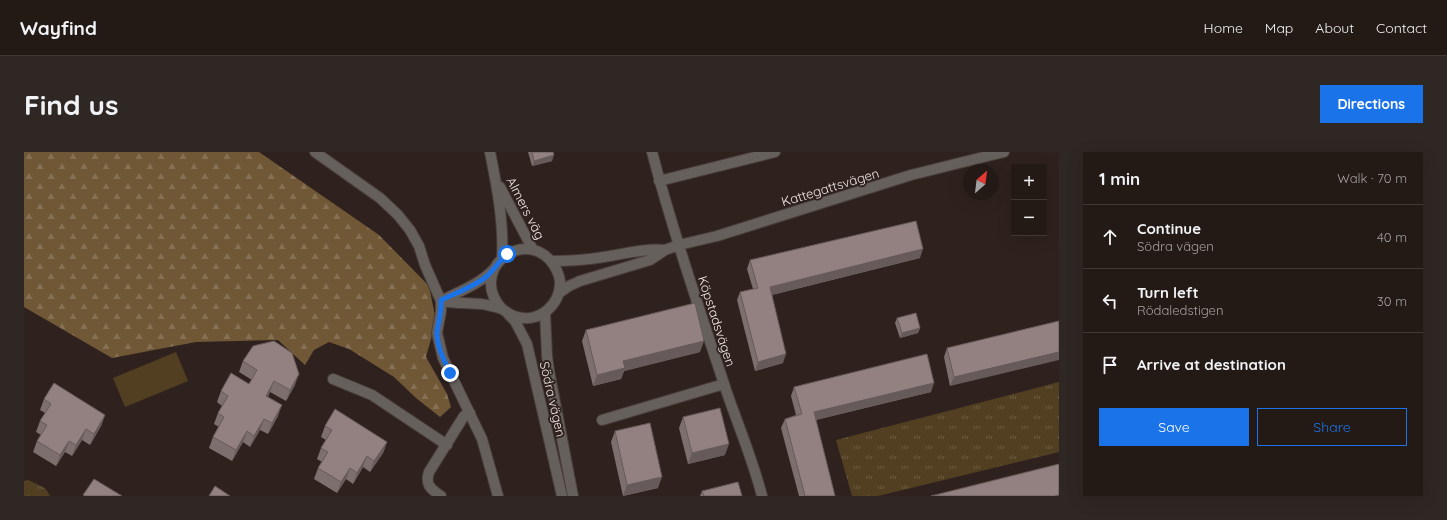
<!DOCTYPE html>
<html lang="en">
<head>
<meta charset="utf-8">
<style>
  :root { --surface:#231a16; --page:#2f2723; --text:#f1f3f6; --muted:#a3a1a1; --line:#403835; --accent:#1a73e8 }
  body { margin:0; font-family:Quicksand,sans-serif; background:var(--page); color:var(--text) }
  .controls { position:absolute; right:12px; top:12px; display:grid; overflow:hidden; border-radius:0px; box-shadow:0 4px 16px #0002 }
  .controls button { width:36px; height:36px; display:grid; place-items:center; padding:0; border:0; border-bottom:1px solid var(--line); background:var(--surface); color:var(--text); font:20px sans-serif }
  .compass { position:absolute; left:939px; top:12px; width:36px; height:36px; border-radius:50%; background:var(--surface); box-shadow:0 4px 16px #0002; rotate:28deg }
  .stop { position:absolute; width:12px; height:12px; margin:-9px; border:3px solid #1a73e8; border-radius:50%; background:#fff }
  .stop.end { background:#1a73e8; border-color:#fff; box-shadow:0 1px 4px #0008 }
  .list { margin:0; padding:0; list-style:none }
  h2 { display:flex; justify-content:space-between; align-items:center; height:52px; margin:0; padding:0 16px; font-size:17px }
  h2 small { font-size:13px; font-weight:400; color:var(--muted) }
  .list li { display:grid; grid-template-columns:26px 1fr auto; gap:12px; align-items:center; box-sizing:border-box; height:64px; padding:0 16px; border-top:1px solid var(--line) }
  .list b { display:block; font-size:15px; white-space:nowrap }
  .list p { margin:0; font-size:13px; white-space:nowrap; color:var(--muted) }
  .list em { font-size:13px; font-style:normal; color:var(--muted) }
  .actions { display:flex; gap:8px; padding:12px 16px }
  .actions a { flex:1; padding:9px 0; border:1px solid var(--accent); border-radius:0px; text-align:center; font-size:14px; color:var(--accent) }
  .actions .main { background:var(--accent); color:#fff }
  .icon { flex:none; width:22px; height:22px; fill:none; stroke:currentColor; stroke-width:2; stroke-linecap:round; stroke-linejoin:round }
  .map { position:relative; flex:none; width:1035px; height:344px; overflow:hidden; border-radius:0px }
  header { display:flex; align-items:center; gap:24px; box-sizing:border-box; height:56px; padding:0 20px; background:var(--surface); border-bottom:1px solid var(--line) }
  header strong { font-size:19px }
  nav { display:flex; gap:22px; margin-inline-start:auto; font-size:14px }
  .intro { display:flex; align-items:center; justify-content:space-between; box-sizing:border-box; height:96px; padding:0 24px }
  h1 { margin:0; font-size:28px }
  .button { padding:10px 18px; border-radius:0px; background:var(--accent); color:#fff; font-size:14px; font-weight:700 }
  main { display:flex; gap:24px; padding:0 24px }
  aside { flex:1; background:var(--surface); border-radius:0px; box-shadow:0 4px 16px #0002 }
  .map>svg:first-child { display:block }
  .grass { fill:#523f22 }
  .forest { fill:url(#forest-firs) }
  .park { fill:url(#park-tufts) }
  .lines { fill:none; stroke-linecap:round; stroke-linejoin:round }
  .minor-casing { stroke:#4a3d3a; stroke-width:12 }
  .minor { stroke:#66605c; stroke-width:10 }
  .wall { fill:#7e6f6f }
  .shaded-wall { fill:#675a5a }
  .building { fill:#938181; stroke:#675a5a }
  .route { stroke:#1a73e8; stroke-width:5 }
  .labels { text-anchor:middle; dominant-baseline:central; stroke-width:4; stroke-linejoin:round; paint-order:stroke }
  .street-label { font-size:13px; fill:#efe5e3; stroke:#2f221e }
</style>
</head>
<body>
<header>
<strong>Wayfind</strong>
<nav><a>Home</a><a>Map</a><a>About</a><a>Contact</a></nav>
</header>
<div class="intro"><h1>Find us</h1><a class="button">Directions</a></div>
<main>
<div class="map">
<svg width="1035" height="344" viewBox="0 0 1035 344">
  <defs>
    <pattern id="forest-firs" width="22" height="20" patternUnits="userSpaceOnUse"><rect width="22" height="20" fill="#705836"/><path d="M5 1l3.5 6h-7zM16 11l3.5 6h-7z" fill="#857053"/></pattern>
    <pattern id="park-tufts" width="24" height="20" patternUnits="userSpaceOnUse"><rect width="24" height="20" fill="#523f22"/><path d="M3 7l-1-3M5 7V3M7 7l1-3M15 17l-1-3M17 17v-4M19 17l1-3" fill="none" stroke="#6b5b42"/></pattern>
  </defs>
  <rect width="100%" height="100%" fill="#2f221e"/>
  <path class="grass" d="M152 200 164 229 101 255 89 226Z"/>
  <path class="forest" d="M0 0H235L355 83 405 134 412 169 402 205 423 242 427 255 416 265 392 246 370 225 325 197 305 190 290 198 281 213 254 188 172 190 88 206 0 155Z"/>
  <path class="park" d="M1035 230V300L854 344H828L812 288Z
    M4 328 21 336 26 344H0V329Z"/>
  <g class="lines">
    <defs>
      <path id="minor" d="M291 0 356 46 374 63 386 78 395 94 401 113 417 149V159L413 181 419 206 458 287 474 344
        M466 0C473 35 480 71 478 106
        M628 0C649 80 676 159 702 238 714 273 729 308 738 344
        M635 29 751 0
        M476 35 509 98
        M528 109C545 109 562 108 580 105 601 102 620 96 641 98
        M535 141 545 134 556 129 626 108 641 98 655 93 693 84 887 23 980 0
        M417 149C424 150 431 151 439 151 447 152 455 151 463 153 468 154 473 155 478 157 483 160 487 164 494 165 516 171 537 152 536 129 535 121 531 114 526 108 496 76 444 120 478 157
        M417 149C436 139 456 132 470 117
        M521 160 523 204 525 219 549 344
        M484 162 491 169 503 192 538 344
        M309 227 348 243 423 293
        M578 268 700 232
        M417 344C406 337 401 332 405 320L440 264 446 261"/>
    </defs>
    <use href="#minor" class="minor-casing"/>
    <use href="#minor" class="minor"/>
  </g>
  <path class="wall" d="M504 0H529L528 9 508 14Z
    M896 106 748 143 759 211 731 219 713 148 716 140 729 137 723 117 726 108Z
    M873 166 896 176 894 181 876 186 871 171Z
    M1035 169 926 234 920 205 923 196Z
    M562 178 676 200 600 219 597 227 569 234 558 189Z
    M219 209 271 233 262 249 246 240 244 245 254 264 244 282 236 278 226 295 219 290 208 309 185 296 189 285 195 275 190 272 194 261 198 254 193 250 197 239 225 232 228 228 215 220Z
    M770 235 907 240 792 268 811 344H775L757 276 761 267 772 263 767 244Z
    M20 247 81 263 77 274 66 293 58 288 48 304 41 300 32 314 9 300 13 289 17 283 12 280 16 269 21 261 16 258Z
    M659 265 701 303 664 312 655 276Z
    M301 274 363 290 359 301 346 320 339 315 329 332 322 327 313 341 290 327 294 316 298 310 293 307 297 296 302 288 297 285Z
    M591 279 634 336 599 344 587 290Z
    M678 339 718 344H676Z"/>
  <path class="shaded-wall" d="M530 3 528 9 508 14 510 9Z
    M899 97 896 106 743 144 746 135Z
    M896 176 894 181 876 186 878 181Z
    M680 189 676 200 600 219 597 227 569 234 573 223 599 209Z
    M1035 200V208L926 234 930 225Z
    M762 202 759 211 731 219 734 210Z
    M275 222 271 233 262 249 266 238Z
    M250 229 246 240 238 255 242 244Z
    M910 231 907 240 787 269 790 260Z
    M258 253 254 264 244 282 248 271Z
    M81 263 77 274 66 293 70 282Z
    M240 267 236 278 226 295 230 284Z
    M62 277 58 288 48 304 52 293Z
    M223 279 219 290 208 309 212 298Z
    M45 289 41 300 32 314 36 303Z
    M363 290 359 301 346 320 350 309Z
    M705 292 701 303 664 312 668 301Z
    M343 304 339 315 329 332 333 321Z
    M326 316 322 327 313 341 317 330Z
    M638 325 634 336 599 344 603 333Z"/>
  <path class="building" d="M508 0H529L530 3 510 9Z
    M892 69 899 97 746 135 762 202 734 210 716 140 734 136 726 108Z
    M671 151 680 189 599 209 601 216 573 223 562 178Z
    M892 161 896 176 878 181 873 166Z
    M1035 169V200L930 225 923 196Z
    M250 189 268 201 275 222 266 238 250 229 242 244 258 253 248 271 240 267 230 284 223 279 212 298 189 285 200 265 194 261 204 244 197 239 207 221 225 232 233 218 219 209 229 194Z
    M903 202 910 231 790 260 811 344H781L761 267 778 262 770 235Z
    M30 231 81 263 70 282 62 277 52 293 45 289 36 303 13 289 23 273 16 269 27 252 20 247Z
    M696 256 705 292 668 301 659 265Z
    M311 257 363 290 350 309 343 304 333 321 326 316 317 330 294 316 304 300 297 296 308 278 301 274Z
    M626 271 638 325 603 333 591 279Z
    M1035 312V343L1031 344H907Z
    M70 327 98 344H61L59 343Z
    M714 330 718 344H680L678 339Z
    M191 334 206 344H185Z"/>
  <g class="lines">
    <path class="route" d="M426 221C420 208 413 195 413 181 414 170 418 160 417 148 432 141 449 135 462 125 470 118 475 109 483 102"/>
  </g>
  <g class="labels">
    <g class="street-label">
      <text transform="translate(806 35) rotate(-17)">Kattegattsvägen</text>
      <text transform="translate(502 56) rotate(63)">Almers väg</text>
      <text transform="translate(693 169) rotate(72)">Köpstadsvägen</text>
      <text transform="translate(529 247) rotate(77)">Södra vägen</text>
    </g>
  </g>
</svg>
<div class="controls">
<button>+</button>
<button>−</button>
</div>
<svg class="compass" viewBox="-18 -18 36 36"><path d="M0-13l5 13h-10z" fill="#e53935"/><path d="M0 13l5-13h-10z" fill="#a3a1a1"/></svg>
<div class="stop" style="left:483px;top:102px"></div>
<div class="stop end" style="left:426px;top:221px"></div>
</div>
<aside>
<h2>1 min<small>Walk · 70 m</small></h2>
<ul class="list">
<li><svg class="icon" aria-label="ahead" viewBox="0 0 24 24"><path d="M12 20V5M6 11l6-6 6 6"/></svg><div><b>Continue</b><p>Södra vägen</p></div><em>40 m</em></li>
<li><svg class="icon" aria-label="left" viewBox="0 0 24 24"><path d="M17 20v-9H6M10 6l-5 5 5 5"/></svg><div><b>Turn left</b><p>Rödaledstigen</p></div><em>30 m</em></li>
<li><svg class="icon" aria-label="arrive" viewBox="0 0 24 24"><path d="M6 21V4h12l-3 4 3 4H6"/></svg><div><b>Arrive at destination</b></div></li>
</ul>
<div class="actions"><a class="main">Save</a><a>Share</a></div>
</aside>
</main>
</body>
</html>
